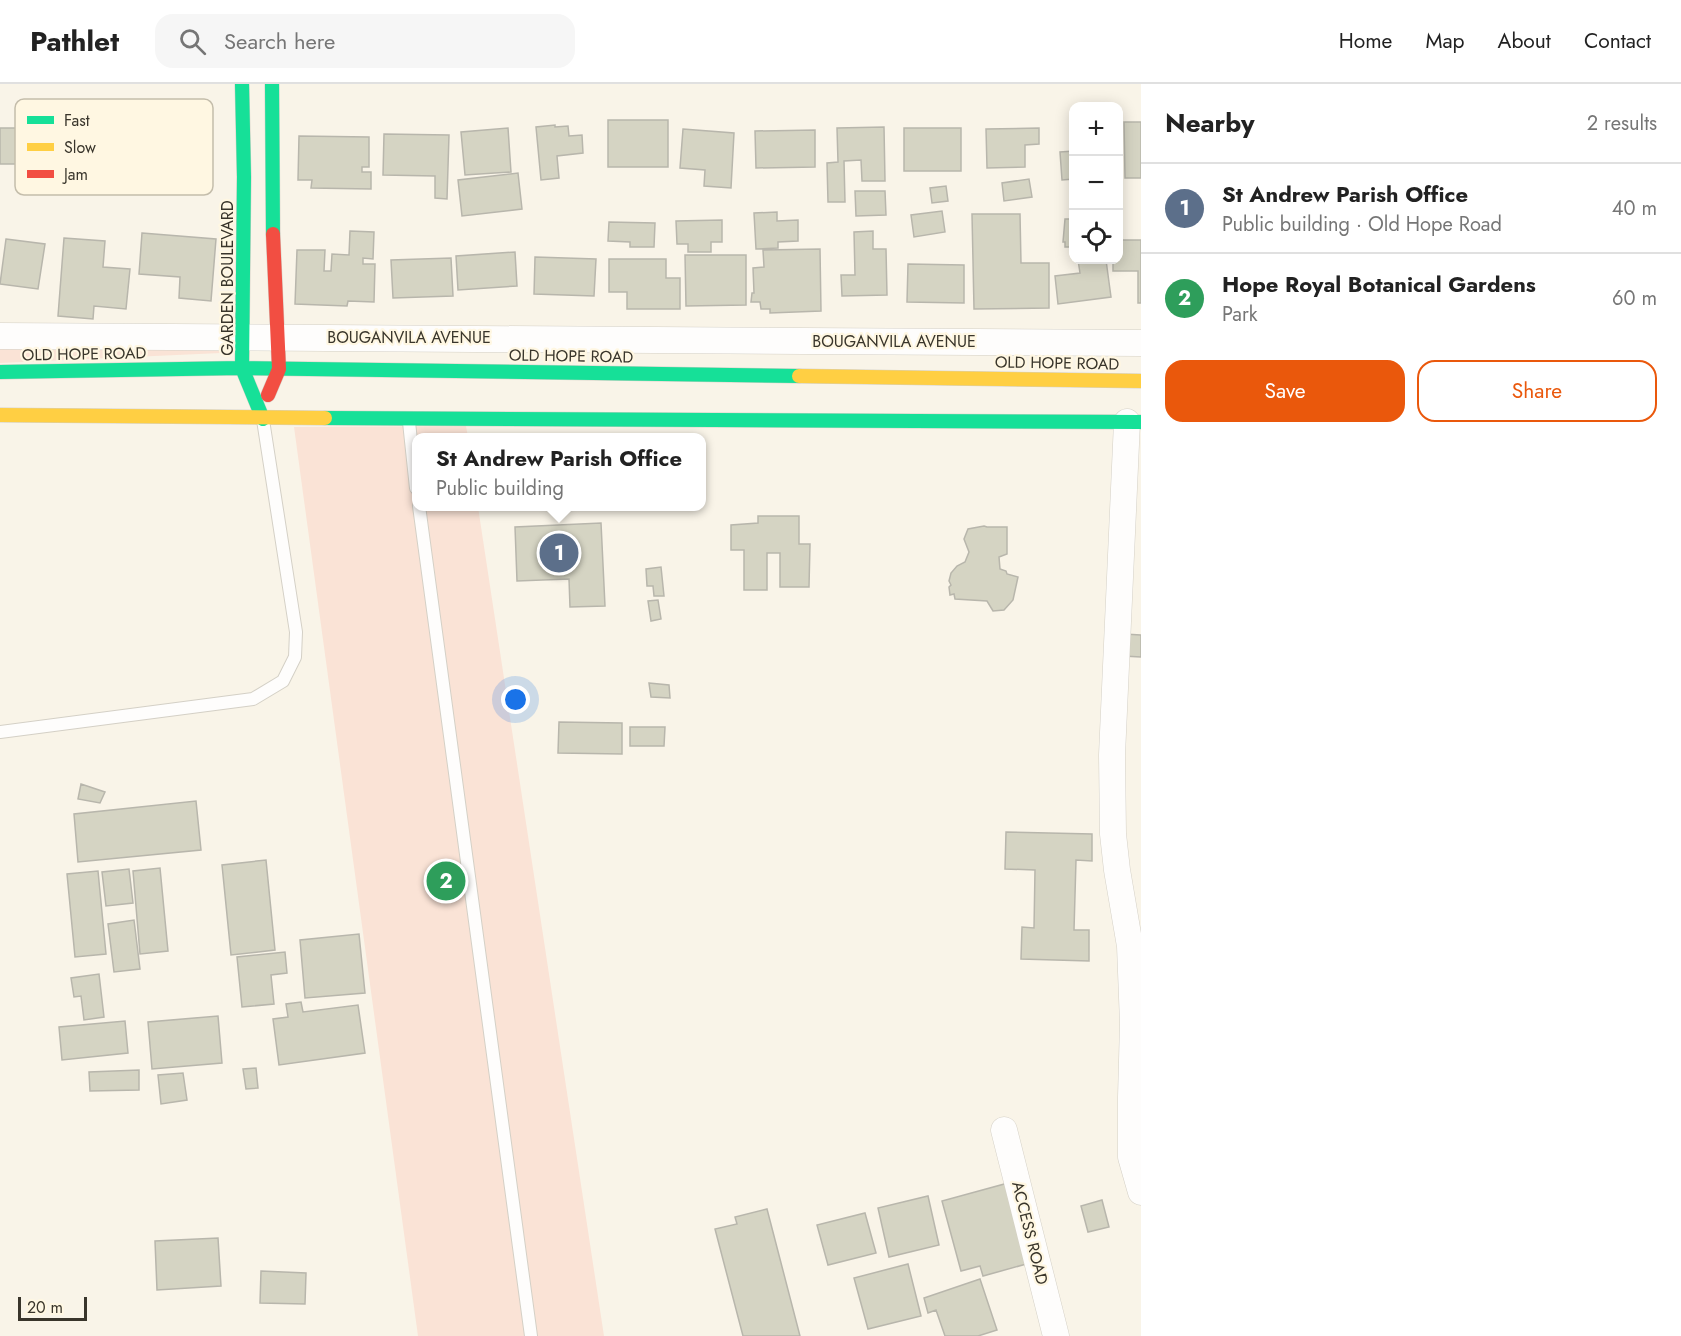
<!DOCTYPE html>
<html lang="en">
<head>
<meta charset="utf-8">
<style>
  :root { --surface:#fff; --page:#f6f6f6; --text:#222; --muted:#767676; --line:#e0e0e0; --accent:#ea580c }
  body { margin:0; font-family:Jost,sans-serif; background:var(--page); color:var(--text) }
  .controls { position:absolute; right:18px; top:18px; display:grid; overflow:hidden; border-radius:12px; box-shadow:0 3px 15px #0003 }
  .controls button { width:54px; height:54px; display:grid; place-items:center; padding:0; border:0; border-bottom:2px solid var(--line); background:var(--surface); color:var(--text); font:30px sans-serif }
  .scale { position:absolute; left:18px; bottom:15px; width:69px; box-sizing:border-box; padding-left:6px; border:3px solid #39352b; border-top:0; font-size:16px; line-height:21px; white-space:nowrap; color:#39352b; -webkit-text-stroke:4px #fff7e2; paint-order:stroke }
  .you { position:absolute; left:516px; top:616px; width:21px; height:21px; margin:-15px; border:4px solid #fff; border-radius:50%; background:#1a73e8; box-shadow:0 0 0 9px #1a73e833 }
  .badge { display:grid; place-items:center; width:39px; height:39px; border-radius:50%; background:var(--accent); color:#fff; font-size:20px; font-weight:700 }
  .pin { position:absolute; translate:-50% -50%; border:3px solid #fff; box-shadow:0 2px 6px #0006 }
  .popup { position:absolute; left:412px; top:349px; width:294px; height:78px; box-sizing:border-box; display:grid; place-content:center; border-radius:12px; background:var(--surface); filter:drop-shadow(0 2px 4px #0005); font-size:20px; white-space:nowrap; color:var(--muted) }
  .popup b { font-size:22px; color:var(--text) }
  .popup::after { content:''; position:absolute; left:50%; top:100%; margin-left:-12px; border:12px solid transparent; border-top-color:var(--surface) }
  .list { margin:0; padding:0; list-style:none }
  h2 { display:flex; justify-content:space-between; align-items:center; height:78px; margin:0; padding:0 24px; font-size:26px }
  h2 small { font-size:20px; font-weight:400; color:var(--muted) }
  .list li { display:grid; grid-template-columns:39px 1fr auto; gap:18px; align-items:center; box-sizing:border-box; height:90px; padding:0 24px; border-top:2px solid var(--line) }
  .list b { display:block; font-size:22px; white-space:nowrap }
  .list p { margin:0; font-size:20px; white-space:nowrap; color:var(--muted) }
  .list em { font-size:20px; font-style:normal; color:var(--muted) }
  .actions { display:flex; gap:12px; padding:18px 24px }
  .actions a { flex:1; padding:14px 0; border:2px solid var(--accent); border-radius:18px; text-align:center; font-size:21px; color:var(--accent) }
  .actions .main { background:var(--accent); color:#fff }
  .icon { flex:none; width:33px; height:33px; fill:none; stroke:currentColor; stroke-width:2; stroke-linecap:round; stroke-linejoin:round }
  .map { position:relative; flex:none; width:1141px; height:1252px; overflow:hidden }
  header { display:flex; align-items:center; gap:36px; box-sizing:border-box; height:84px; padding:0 30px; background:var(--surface); border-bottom:2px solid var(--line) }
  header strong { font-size:28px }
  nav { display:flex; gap:33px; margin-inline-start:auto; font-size:21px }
  .search { width:420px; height:54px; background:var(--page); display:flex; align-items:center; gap:15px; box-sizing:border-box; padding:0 21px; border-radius:18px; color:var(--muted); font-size:22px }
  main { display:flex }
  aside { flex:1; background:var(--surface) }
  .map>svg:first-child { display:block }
  .green { fill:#fae3d6 }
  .building { fill:#d5d4c3; stroke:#b8b6ac; stroke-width:1.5 }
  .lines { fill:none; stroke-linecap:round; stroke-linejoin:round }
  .lane-casing { stroke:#d4d0c6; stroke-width:14 }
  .street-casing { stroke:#d4d0c6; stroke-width:27 }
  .fast-casing { stroke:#d4d0c6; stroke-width:15 }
  .slow-casing { stroke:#d4d0c6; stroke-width:15 }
  .jam-casing { stroke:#d4d0c6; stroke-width:15 }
  .lane { stroke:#fefdfc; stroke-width:12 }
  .street { stroke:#fefdfc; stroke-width:26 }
  .fast { stroke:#16e098; stroke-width:14 }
  .slow { stroke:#ffcf43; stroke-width:14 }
  .jam { stroke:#f24e42; stroke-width:14 }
  .labels { text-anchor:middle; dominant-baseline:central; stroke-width:4.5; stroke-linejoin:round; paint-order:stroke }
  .street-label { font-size:16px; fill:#39352b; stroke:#fff7e2 }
  .key { fill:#fff7e2; stroke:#c4bdab; stroke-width:1.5 }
  .key-label { font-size:16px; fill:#39352b }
</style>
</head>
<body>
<header>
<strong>Pathlet</strong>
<div class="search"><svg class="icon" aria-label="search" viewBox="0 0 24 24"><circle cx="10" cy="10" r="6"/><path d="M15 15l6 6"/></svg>Search here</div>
<nav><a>Home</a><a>Map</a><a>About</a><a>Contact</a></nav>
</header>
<main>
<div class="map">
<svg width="1141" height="1252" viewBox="0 0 1141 1252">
  <rect width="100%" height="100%" fill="#f9f4e8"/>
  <path class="green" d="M0 263H221V269L0 279Z
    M466 342 468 353 416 354V422L478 423 604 1252H418L294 343Z"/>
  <path class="building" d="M608 36H668V83H608Z
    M1124 38H1141V94H1125Z
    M109 41 112 88 60 91 58 44Z
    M555 41V43L568 42 569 52 582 51 583 69 557 72 559 94 541 96 536 43Z
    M884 43 885 97H862L861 76 844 77 845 118H828L827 79 838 78 837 44Z
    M0 44H49V66H41L40 80H0Z
    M508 44 511 88 465 91 461 48Z
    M904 44H961V87H904Z
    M1039 44V60L1025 61V83L987 84 986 45Z
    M683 45 734 49 731 104 704 102 705 86 680 84Z
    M175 46H206V102H175Z
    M815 46V83L756 84 755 47Z
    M384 50 449 51 447 115 435 114V92L383 91Z
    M299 52 369 53V83H362V88H371V105L311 104 312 96H298Z
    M1074 67V95L1062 96 1060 68Z
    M139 69H159V110H140Z
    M518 89 522 125 462 132 458 96Z
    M1029 95 1032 113 1004 117 1002 99Z
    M946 102 948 117 932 119 930 104Z
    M855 107H885L886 131 856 132Z
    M942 127 945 148 914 153 911 131Z
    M777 128V137L798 136V157L778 158V164L756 165 754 129Z
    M972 130H1020L1021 179H1049V224L974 225Z
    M1065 135H1074V163H1065V158H1063Z
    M722 136V158H711V168H688V160H677L676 137Z
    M609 138 655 139 654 163H630V158L608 157Z
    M350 147 374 148 373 175 363 174V180H375L374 218 348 217 347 222 295 220 297 166H325L324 187H331L332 170 349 171Z
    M873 147V165H886L887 211 842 212 841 191H855L854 148Z
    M142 149 216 155 211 217 179 214 180 193 139 190Z
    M64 154 105 157 103 183 130 185 126 225 94 222 93 235 58 232Z
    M6 155 45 160 38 205 0 200Z
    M1118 156H1141V219H1138V187H1113V176H1118Z
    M820 165 821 227 770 229V225H761L760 218H751L752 209H754L753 184 764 183 763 166Z
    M515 168 517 202 458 206 456 172Z
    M685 171H746V221L686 222Z
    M535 173 596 175 594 212 534 210Z
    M451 174 453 212 393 214 391 176Z
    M609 175H666V194H680V225H627V208H609Z
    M1078 176H1106L1111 213 1058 220 1055 192 1080 189Z
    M908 180 964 181V219L907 218Z
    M758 432H799V460H810L809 503H780V469H767V506H744V466H731V441L758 439Z
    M601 439 605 522 570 523 569 495 517 497 515 443Z
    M984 442 987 443H1007V470L999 473 1000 485 1006 487 1007 490 1018 493 1013 516 1004 526 993 527 987 517 955 515 954 510 950 511 949 503 951 501 949 497 951 489 957 482 965 478 969 468 964 455 968 445Z
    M661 483 664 512H654L653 502H647L646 485Z
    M658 516 661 535 651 537 648 517Z
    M1124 550 1141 551V573L1123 572Z
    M649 599 669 601 670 614 651 613Z
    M559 638 622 639V670L558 669Z
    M630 643H665L664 662H630Z
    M81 700 105 708 100 719 78 715Z
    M196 717 201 766 78 778 74 730Z
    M1006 748 1092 750V777L1076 776 1074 846H1089V877L1021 875 1022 843 1034 844 1035 786 1005 785Z
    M266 776 275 866 231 871 222 781Z
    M160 784 168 867 140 870 133 787Z
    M129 785 133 819 106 822 102 788Z
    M98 787 106 870 75 873 67 790Z
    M134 836 140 885 114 888 108 840Z
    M359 850 365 909 305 914 300 856Z
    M285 868 287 889 271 891 274 920 242 923 237 873Z
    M99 890 104 933 84 936 81 912 74 913 71 894Z
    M301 918 303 928 358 921 365 969 279 981 273 935 288 933 286 920Z
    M218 932 222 979 152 985 148 938Z
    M125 937 128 969 62 976 59 943Z
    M256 984 258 1004 246 1005 243 985Z
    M139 986V1006L90 1007 89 988Z
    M183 989 187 1016 161 1020 158 991Z
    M1008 1099 1030 1179 983 1192 980 1182 961 1187 942 1117Z
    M928 1112 939 1161 889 1173 878 1124Z
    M1102 1116 1109 1143 1088 1148 1081 1122Z
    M767 1125 800 1252H743L715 1145 737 1140 735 1133Z
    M865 1129 876 1169 828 1181 817 1141Z
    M218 1154 221 1202 157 1206 155 1157Z
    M908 1180 921 1232 868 1245 854 1194Z
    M261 1187 306 1189 305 1220 260 1219Z
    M980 1195 997 1246 978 1252H945L936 1226 928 1229 924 1214Z"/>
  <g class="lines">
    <defs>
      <path id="lane" d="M409 338 416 404
        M419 422 531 1252
        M0 648 253 615 283 597 295 573 296 548 263 336"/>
      <path id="street" d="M0 252 1141 259
        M1127 338 1112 671 1113 750 1117 786 1130 862 1133 939 1131 1013V1073L1141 1108
        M1004 1046 1056 1252"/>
      <path id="fast" d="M242 0 244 93 242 284 263 335
        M272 0 273 150
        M0 288 242 284 799 292
        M325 334 1141 338"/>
      <path id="slow" d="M799 292 1141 297
        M0 331 325 334"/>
      <path id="jam" d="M268 311 279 285 273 150"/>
    </defs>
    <use href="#lane" class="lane-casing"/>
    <use href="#street" class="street-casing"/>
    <use href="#fast" class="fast-casing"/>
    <use href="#slow" class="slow-casing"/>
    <use href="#jam" class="jam-casing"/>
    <use href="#lane" class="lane"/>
    <use href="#street" class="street"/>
    <use href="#fast" class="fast"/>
    <use href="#slow" class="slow"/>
    <use href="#jam" class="jam"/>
  </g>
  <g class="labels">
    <g class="street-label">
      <text transform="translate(227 194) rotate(-90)">GARDEN BOULEVARD</text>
      <text x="409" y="253">BOUGANVILA AVENUE</text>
      <text x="894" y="257">BOUGANVILA AVENUE</text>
      <text transform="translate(84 270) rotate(-1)">OLD HOPE ROAD</text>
      <text transform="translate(571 272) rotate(1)">OLD HOPE ROAD</text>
      <text transform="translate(1057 279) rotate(1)">OLD HOPE ROAD</text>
      <text transform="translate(1030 1149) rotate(76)">ACCESS ROAD</text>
    </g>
  </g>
  <rect x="15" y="15" width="198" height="96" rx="9" class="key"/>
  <rect x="27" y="32" width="27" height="8" fill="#16e098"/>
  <rect x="27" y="59" width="27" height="8" fill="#ffcf43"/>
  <rect x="27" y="86" width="27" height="8" fill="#f24e42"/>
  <g class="key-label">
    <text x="64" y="42">Fast</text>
    <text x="64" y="69">Slow</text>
    <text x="64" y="96">Jam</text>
  </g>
</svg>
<div class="controls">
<button>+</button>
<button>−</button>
<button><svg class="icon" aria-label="locate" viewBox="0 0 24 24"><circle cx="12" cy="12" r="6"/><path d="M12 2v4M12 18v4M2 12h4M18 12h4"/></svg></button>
</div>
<div class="scale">20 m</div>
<div class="you"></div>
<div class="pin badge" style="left:559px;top:469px;background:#5c6f8a">1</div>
<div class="popup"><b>St Andrew Parish Office</b>Public building</div>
<div class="pin badge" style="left:446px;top:797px;background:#2e9e5b">2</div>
</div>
<aside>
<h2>Nearby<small>2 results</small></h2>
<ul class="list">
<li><span class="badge" style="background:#5c6f8a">1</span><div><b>St Andrew Parish Office</b><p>Public building · Old Hope Road</p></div><em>40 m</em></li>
<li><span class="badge" style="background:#2e9e5b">2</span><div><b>Hope Royal Botanical Gardens</b><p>Park</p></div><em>60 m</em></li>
</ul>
<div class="actions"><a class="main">Save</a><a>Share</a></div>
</aside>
</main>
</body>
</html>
